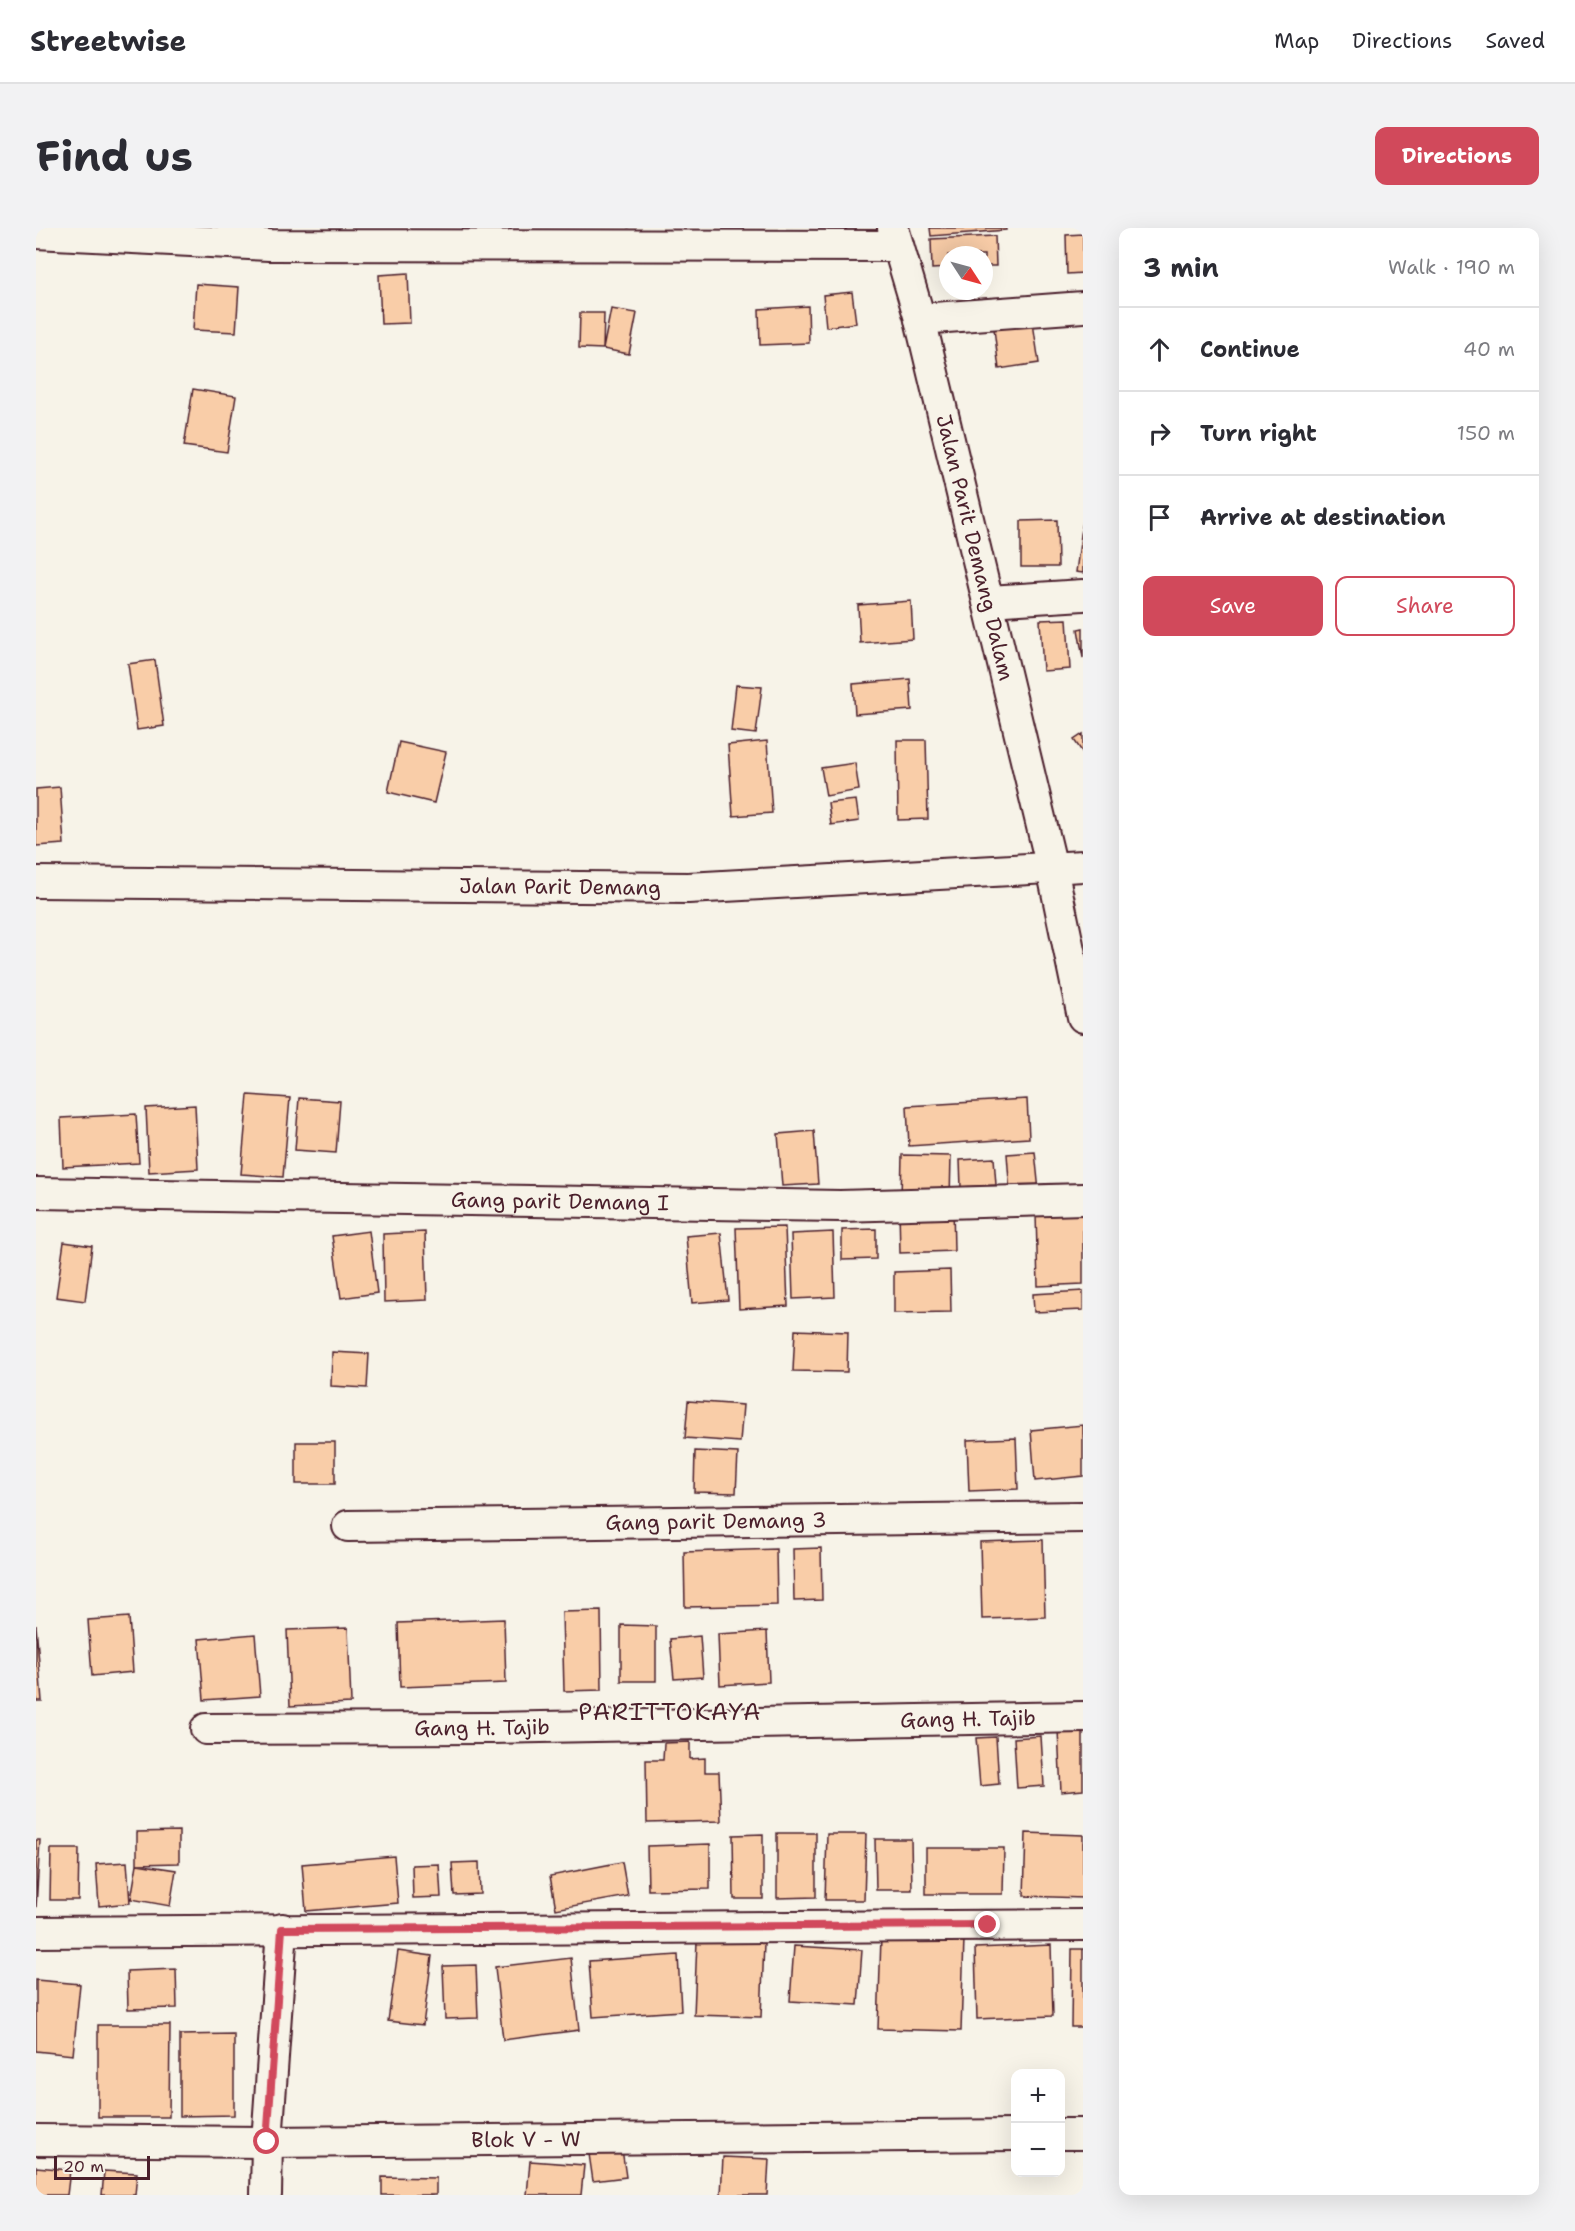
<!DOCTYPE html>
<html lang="en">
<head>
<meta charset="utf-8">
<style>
  :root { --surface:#fff; --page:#f2f2f3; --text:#2b2b33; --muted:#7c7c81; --line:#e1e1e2; --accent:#d1495b }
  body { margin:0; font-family:"Shantell Sans",sans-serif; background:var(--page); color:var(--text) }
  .controls { position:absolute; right:18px; bottom:18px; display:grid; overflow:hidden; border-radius:12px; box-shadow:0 6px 24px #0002 }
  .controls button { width:54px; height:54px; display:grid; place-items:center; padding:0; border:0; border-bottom:2px solid var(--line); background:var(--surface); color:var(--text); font:30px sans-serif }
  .compass { position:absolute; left:903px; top:18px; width:54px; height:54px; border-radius:50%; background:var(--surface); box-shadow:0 6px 24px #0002; rotate:126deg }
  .scale { position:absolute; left:18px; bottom:15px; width:96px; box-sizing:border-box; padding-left:6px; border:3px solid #4a1f2b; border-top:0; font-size:16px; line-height:21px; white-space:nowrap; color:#4a1f2b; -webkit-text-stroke:4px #f7f3e8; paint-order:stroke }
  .stop { position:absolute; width:18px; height:18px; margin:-14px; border:4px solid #d1495b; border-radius:50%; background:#fff }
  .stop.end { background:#d1495b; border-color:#fff; box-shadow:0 2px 6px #0008 }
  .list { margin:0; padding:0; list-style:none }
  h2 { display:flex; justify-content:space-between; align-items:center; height:78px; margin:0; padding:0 24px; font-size:26px }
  h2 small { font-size:20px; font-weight:400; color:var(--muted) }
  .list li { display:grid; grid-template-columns:39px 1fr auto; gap:18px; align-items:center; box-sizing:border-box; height:84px; padding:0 24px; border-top:2px solid var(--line) }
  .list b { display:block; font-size:22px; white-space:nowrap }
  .list em { font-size:20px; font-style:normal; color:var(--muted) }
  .actions { display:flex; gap:12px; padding:18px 24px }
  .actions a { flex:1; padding:14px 0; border:2px solid var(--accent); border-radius:12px; text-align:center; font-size:21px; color:var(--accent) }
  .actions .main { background:var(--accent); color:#fff }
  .icon { flex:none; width:33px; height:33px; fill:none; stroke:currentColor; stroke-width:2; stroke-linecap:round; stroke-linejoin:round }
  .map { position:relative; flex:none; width:1047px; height:1967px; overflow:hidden; border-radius:12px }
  header { display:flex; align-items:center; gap:36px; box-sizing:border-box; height:84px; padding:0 30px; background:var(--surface); border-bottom:2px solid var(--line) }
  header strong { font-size:28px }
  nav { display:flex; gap:33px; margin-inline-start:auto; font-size:21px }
  .intro { display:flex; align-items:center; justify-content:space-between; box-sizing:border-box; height:144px; padding:0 36px }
  h1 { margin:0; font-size:42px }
  .button { padding:15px 27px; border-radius:12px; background:var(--accent); color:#fff; font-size:21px; font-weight:700 }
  main { display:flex; gap:36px; padding:0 36px }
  aside { flex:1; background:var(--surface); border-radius:12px; box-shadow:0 6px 24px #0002 }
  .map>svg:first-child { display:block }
  .building { fill:#f9cda8; stroke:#4a1f2b; stroke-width:1.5 }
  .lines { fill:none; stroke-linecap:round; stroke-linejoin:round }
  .minor-casing { stroke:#4a1f2b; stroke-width:34 }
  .minor { stroke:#f7f3e8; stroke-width:30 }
  .route { stroke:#d1495b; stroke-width:8 }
  .labels { text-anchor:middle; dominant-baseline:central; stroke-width:4.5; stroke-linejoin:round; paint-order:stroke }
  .street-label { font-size:21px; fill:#4a1f2b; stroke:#f7f3e8 }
  .quarter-label { font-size:24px; letter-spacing:1.5px; fill:#4a1f2b; stroke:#f7f3e8 }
</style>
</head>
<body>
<header>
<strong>Streetwise</strong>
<nav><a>Map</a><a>Directions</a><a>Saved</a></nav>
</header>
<div class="intro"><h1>Find us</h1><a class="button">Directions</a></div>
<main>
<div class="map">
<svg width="1047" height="1967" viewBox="0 0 1047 1967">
  <rect width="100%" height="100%" fill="#f7f3e8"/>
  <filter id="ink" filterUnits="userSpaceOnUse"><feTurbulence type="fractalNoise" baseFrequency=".0167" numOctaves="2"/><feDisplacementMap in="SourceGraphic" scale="12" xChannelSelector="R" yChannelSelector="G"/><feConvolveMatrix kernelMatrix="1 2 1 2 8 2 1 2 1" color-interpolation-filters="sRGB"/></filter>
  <g filter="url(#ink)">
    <path class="building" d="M894 0H970V2L895 8Z
      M1047 6V45L1031 46 1030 7Z
      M959 8 960 38H948V27H912V40L896 41 895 11Z
      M372 45 374 95 345 96 343 47Z
      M160 56 203 59 200 104 157 102Z
      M816 64 820 95 790 99 787 67Z
      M772 78 773 115 724 117 723 81Z
      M575 81 601 85 593 126 567 121Z
      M544 85H568L567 121 543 120Z
      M997 95 1003 135 963 141 958 101Z
      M157 161 200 168 191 224 148 218Z
      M1021 292 1022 339H985V293Z
      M1047 292V345L1040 344Z
      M875 373 877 411 824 415 822 377Z
      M1031 391 1034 441 1007 443 1004 392Z
      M1047 400V430L1042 401Z
      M119 432 128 498 101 502 92 436Z
      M874 451 876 482 819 486 817 456Z
      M700 457 726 459 720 506 695 503Z
      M1047 506V525L1038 512Z
      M861 512H890L892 591 862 592Z
      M731 513 736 585 697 588 692 517Z
      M363 514 410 524 398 575 352 564Z
      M819 535 823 562 790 568 785 540Z
      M24 559 28 616 0 618V561Z
      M820 572 823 593 795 597 792 575Z
      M212 867 254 870 247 949 205 946Z
      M263 870 304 873 300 925 259 922Z
      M991 871 993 910 873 918 871 878Z
      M159 877 162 941 113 944 110 880Z
      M100 886 103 935 27 939 25 890Z
      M778 903 782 956 746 958 742 906Z
      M999 924 1003 963 974 966 971 926Z
      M866 927 915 928 914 971H865Z
      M958 930 960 957 925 959 924 932Z
      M917 978 918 1023 864 1025 863 981Z
      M1047 985V1056L1002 1058 1000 986Z
      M749 999 752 1078 703 1081 700 1000Z
      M840 1001V1031L806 1032V1002Z
      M333 1003 341 1065 305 1070 296 1008Z
      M389 1004 391 1072 348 1074 347 1006Z
      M797 1004 799 1069 757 1071 755 1006Z
      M685 1005 692 1072 656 1075 650 1008Z
      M28 1014 56 1018 49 1073 20 1069Z
      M914 1042 915 1084 858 1085V1044Z
      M1047 1063V1082L998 1084 997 1066Z
      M759 1102 812 1104 811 1144 757 1143Z
      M296 1124 333 1126 331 1160 295 1158Z
      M652 1173 707 1177 704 1214 649 1210Z
      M1047 1197V1248L999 1253 995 1202Z
      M980 1210 982 1261 933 1263 931 1212Z
      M260 1214H299V1256H260Z
      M659 1223 702 1225 700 1265 658 1264Z
      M1007 1312 1009 1389 946 1391 944 1314Z
      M785 1320 786 1372 758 1373 757 1321Z
      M740 1321 741 1377 649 1379 648 1324Z
      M565 1383 566 1462 528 1463 526 1384Z
      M93 1389 97 1444 56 1448 52 1392Z
      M468 1391 470 1455 364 1459 362 1395Z
      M0 1397 6 1473H0Z
      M585 1397 620 1398V1453H585Z
      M312 1400 315 1475 254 1478 251 1402Z
      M731 1403 733 1454 684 1457 682 1406Z
      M219 1406 224 1468 168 1472 163 1411Z
      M664 1408 667 1449 638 1451 634 1411Z
      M1047 1501V1562L1025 1564 1022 1502Z
      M1005 1508 1008 1558 981 1560 978 1510Z
      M960 1509 963 1556 944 1558 940 1510Z
      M654 1514V1531L669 1530V1544H683L685 1593 611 1595 610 1532H627L628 1515Z
      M143 1603V1635L101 1636V1604Z
      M741 1605H780V1669L741 1670Z
      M990 1605 1047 1607V1670L988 1668Z
      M727 1606V1671H698L697 1607Z
      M791 1606H830L828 1672H789Z
      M839 1611H875L876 1662H840Z
      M0 1612H4L0 1680Z
      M674 1616V1661L612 1662 611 1618Z
      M890 1620H968L967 1666H890Z
      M15 1621H43L42 1672H14Z
      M358 1628 362 1675 270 1683 266 1636Z
      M91 1634 94 1675 63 1678 60 1636Z
      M443 1634 444 1666 418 1667 416 1635Z
      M586 1634 592 1668 520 1681 514 1648Z
      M101 1636 140 1642 134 1678 95 1671Z
      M403 1636 405 1669 377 1670 376 1637Z
      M845 1709 928 1711 925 1803 842 1801Z
      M661 1713 728 1715 725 1789 658 1787Z
      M1015 1717 1017 1788 941 1791 939 1720Z
      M758 1718 826 1722 822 1777 754 1773Z
      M1036 1721H1047V1799H1035Z
      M362 1723 396 1728 387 1797 352 1793Z
      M642 1727 645 1783 557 1789 553 1733Z
      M535 1730 543 1802 467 1812 459 1739Z
      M440 1737 442 1790 409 1791 407 1738Z
      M140 1741 141 1780 92 1781 91 1743Z
      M0 1752 44 1756 37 1827 0 1823Z
      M62 1797H134L133 1889H62Z
      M198 1806V1887L144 1888V1807Z
      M586 1921 590 1949 557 1953 553 1926Z
      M687 1929 733 1931 731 1967H685Z
      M494 1933 548 1937 545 1967H491Z
      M0 1939 34 1942 31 1967H0Z
      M68 1943 101 1945 99 1967H66Z
      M346 1949 400 1950V1967H346Z"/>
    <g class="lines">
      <defs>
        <g id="minor">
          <path id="s1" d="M857 0 884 91 1016 640 1047 789"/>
          <path d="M0 5 233 17 862 18"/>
          <path d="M884 91 1047 79"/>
          <path d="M952 373 1047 367"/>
          <path id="s2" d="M0 654 652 660 1047 638"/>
          <path id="s3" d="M0 965 804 978 1047 971"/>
          <path id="s4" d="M312 1298 1047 1289"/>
          <path id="s5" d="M170 1501 455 1500 1047 1489"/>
          <path d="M0 1704 1047 1697"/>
          <path d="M1024 1906H1047"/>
          <path id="s6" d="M0 1912 231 1914 980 1907"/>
          <path d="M230 1967 231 1914 246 1701"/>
        </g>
      </defs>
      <use href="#minor" class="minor-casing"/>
      <use href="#minor" class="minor"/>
    </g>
  </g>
  <g class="lines" filter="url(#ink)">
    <path class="route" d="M231 1914 246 1701 952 1697"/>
  </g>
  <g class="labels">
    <g class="street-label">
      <text stroke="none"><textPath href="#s1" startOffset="330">Jalan Parit Demang Dalam</textPath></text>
      <text stroke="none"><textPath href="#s2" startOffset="524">Jalan Parit Demang</textPath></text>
      <text stroke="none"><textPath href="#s3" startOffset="524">Gang parit Demang I</textPath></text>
      <text stroke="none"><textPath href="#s4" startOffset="368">Gang parit Demang 3</textPath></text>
      <text stroke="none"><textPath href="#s5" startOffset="762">Gang H. Tajib</textPath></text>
      <text stroke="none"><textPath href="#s5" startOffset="276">Gang H. Tajib</textPath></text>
      <text stroke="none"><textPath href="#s6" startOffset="490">Blok V - W</textPath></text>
    </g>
    <g class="quarter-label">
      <text x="634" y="1484">PARITTOKAYA</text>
    </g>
  </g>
</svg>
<div class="controls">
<button>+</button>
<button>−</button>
</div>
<svg class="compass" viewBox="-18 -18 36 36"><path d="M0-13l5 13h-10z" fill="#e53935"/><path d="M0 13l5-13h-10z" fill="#7c7c81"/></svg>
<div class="scale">20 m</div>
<div class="stop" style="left:231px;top:1914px"></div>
<div class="stop end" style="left:952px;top:1697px"></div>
</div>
<aside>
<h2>3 min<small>Walk · 190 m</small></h2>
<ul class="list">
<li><svg class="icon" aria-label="ahead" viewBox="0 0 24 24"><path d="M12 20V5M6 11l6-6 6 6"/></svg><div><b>Continue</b></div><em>40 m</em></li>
<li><svg class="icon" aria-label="right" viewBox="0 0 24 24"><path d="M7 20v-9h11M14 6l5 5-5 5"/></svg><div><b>Turn right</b></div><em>150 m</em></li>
<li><svg class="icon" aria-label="arrive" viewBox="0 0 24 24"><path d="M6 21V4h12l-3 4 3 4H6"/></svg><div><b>Arrive at destination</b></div></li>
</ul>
<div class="actions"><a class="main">Save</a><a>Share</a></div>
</aside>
</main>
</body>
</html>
